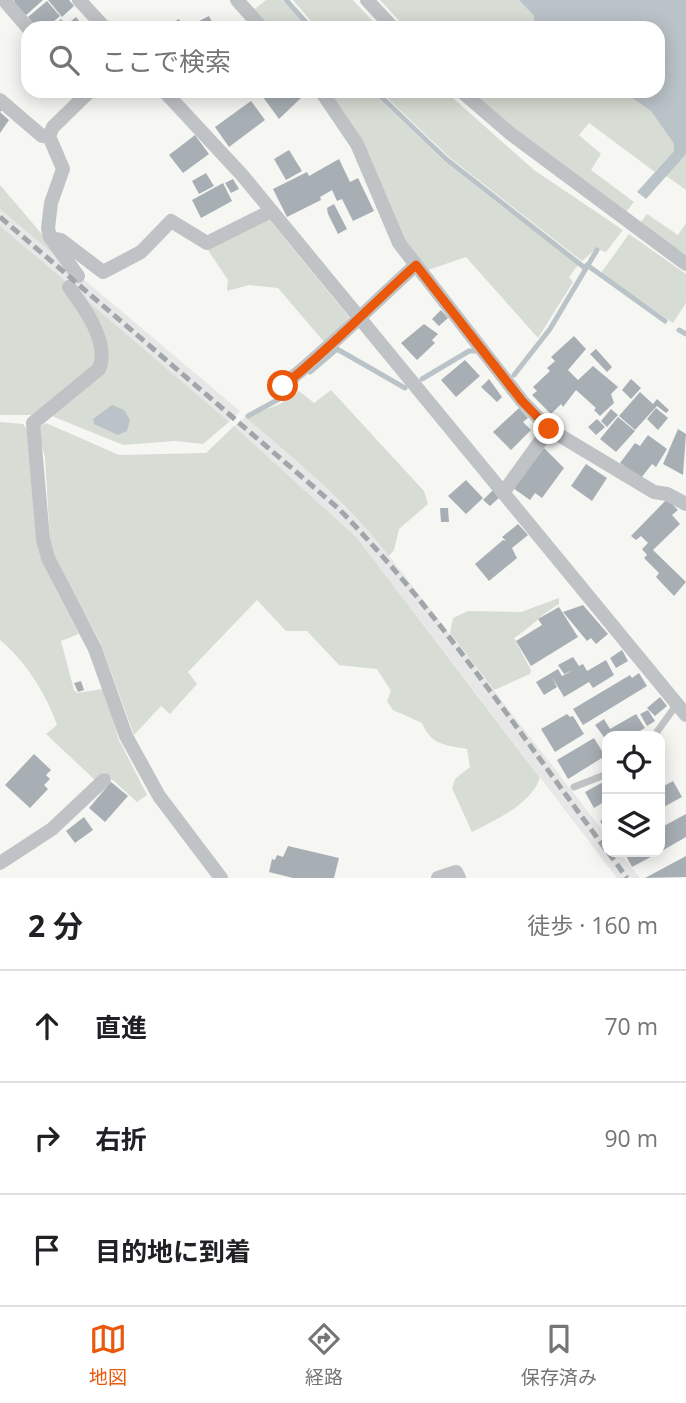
<!DOCTYPE html>
<html lang="ja">
<head>
<meta charset="utf-8">
<style>
  :root { --surface:#fff; --page:#f6f6f6; --text:#202124; --muted:#757577; --line:#e0e0e0; --accent:#ea580c }
  body { margin:0; font-family:"Open Sans","Noto Sans JP",sans-serif; background:var(--page); color:var(--text) }
  .controls { position:absolute; right:21px; bottom:21px; display:grid; overflow:hidden; border-radius:14px; box-shadow:0 4px 18px #0003 }
  .controls button { width:63px; height:63px; display:grid; place-items:center; padding:0; border:0; border-bottom:2px solid var(--line); background:var(--surface); color:var(--text); font:35px sans-serif }
  .stop { position:absolute; width:21px; height:21px; margin:-16px; border:5px solid #ea580c; border-radius:50%; background:#fff }
  .stop.end { background:#ea580c; border-color:#fff; box-shadow:0 2px 7px #0008 }
  .list { margin:0; padding:0; list-style:none }
  h2 { display:flex; justify-content:space-between; align-items:center; height:91px; margin:0; padding:0 28px; font-size:30px }
  h2 small { font-size:23px; font-weight:400; color:var(--muted) }
  .list li { display:grid; grid-template-columns:46px 1fr auto; gap:21px; align-items:center; box-sizing:border-box; height:112px; padding:0 28px; border-top:2px solid var(--line) }
  .list b { display:block; font-size:26px; white-space:nowrap }
  .list em { font-size:23px; font-style:normal; color:var(--muted) }
  .icon { flex:none; width:38px; height:38px; fill:none; stroke:currentColor; stroke-width:2; stroke-linecap:round; stroke-linejoin:round }
  .map { position:relative; flex:none; width:686px; height:878px; overflow:hidden }
  .search { position:absolute; background:var(--surface); box-shadow:0 4px 18px #0003; left:21px; right:21px; top:21px; height:77px; display:flex; align-items:center; gap:18px; box-sizing:border-box; padding:0 24px; border-radius:21px; color:var(--muted); font-size:26px }
  .sheet { height:427px; background:var(--surface) }
  nav { display:flex; justify-content:space-around; align-items:center; box-sizing:border-box; height:98px; border-top:2px solid var(--line); background:var(--surface); font-size:19px; color:var(--muted) }
  nav a { display:grid; justify-items:center; gap:4px }
  nav .on { color:var(--accent) }
  .map>svg:first-child { display:block }
  .built { fill:#e6e7e6 }
  .green { fill:#d7dcd4 }
  .water { fill:#bac3c8 }
  .lines { fill:none; stroke-linecap:round; stroke-linejoin:round }
  .stream { stroke:#bac3c8; stroke-width:5 }
  .building { fill:#a8afb4 }
  .lane { stroke:#bfc3c6; stroke-width:7 }
  .street { stroke:#bfc3c6; stroke-width:14 }
  .rail { stroke:#a1a6ab; stroke-width:5; stroke-dasharray:10 5; stroke-linecap:butt }
  .route { stroke:#ea580c; stroke-width:9 }
</style>
</head>
<body>
<div class="map">
<svg width="686" height="878" viewBox="0 0 686 878">
  <rect width="100%" height="100%" fill="#f6f6f3"/>
  <path class="built" d="M0 209 82 278 240 411 229 422 0 226Z
    M245 417 303 465 372 534 607 836V852H619L640 878H617L357 538 234 426Z"/>
  <path class="green" d="M266 0H282L308 28H268L252 11Z
    M293 0H353L379 28H317Z
    M380 0H519L534 16 533 21 548 28H406Z
    M328 91H371L444 161 578 265 569 277 573 282 538 338 466 257 428 270 401 237Z
    M380 91H445L534 170 623 230 606 252 596 249 582 261 449 157Z
    M472 91H622L651 111 674 144V151L655 172 589 123 579 135 601 154 591 170 634 202 626 212 514 128Z
    M686 154V190L665 175Z
    M0 185 58 253 57 257 0 209Z
    M647 214 678 235 686 223V255L640 223Z
    M268 218 349 317 325 343 278 288 249 285 227 291 228 280 208 250Z
    M0 226 64 280 99 351 96 366 35 415H0Z
    M629 234 686 274V303L673 323 601 273Z
    M83 297 229 422 203 444 175 441 123 445 52 416 104 369Z
    M331 390 424 491 428 504 399 529 394 550 389 556C348 503 296 460 245 417L280 404 299 391 314 403Z
    M0 422 23 424 27 429 44 564 79 634 61 641 74 690 77 693 103 689 106 693 118 738 147 795 137 802 104 772 95 780 46 734 57 725C47 695 24 659 0 640Z
    M46 423 119 455 206 453 234 426 357 538 540 778C530 805 497 819 472 832L452 788 455 779 470 767 467 749C445 745 431 745 422 723L393 710 387 701 391 691 377 669 339 665 307 631H286L257 600 188 672 197 684 170 714 161 706 134 735 100 642 56 562 50 540 45 457 37 428Z
    M559 598V604C541 614 532 627 514 638L531 670 530 674 494 690 450 633 453 618 468 611 521 612Z"/>
  <path class="water" d="M519 0H686V154L646 199 637 192 674 151V144L651 111 622 91H658V28L533 26 534 16Z
    M112 405 124 410 130 420 127 431 118 435 94 424 93 419Z"/>
  <g class="lines">
    <path class="stream" d="M286 0 311 28
      M375 91 446 159 585 268
      M587 265 665 321
      M679 330 686 334
      M310 372 337 349 405 388
      M514 375 550 329 597 250
      M422 379 469 351H480
      M248 416 279 399 291 386"/>
  </g>
  <path class="building" d="M15 0H43L24 17 11 3Z
    M48 0H69L74 6 62 17Z
    M47 1 60 16 46 28H37L28 17Z
    M209 16 214 26 195 28 193 24Z
    M76 17 85 28H51L61 19 66 25Z
    M179 19 184 28H162Z
    M247 21 252 28H238Z
    M270 91H300L303 96 279 119 263 97Z
    M251 101 265 120 229 147 215 127Z
    M0 104 4 108 0 112 9 120 0 133Z
    M195 135 209 154 183 173 169 155Z
    M289 150 302 171 286 180 274 159Z
    M339 159 350 182 358 178 374 211 353 221 342 199 337 201 332 190 320 197 321 200 287 217 273 189 307 172 309 176Z
    M206 173 214 186 199 194 192 181Z
    M233 179 239 189 231 193 225 183Z
    M223 183 232 201 201 218 192 200Z
    M334 204 347 229 338 234 328 214 327 208Z
    M441 310 448 318 439 326 432 319Z
    M424 324 438 334 432 340 435 343 417 360 401 343Z
    M574 336 586 349 568 370 578 380 593 366 618 387 611 394 614 403 600 416 594 410 596 408 576 390 563 407 561 404 551 414 532 395 537 391 533 387 550 371 547 368 555 361 551 357Z
    M596 349 612 367 607 372 590 354Z
    M465 360 480 376 456 397 441 380Z
    M489 379 502 397 497 402 481 387Z
    M631 379 641 388 631 399 622 390Z
    M640 392 653 404 657 399 669 410 666 413 657 406 635 430 619 416Z
    M519 408 528 418 523 422 531 430 511 450 493 432Z
    M656 408 668 418 658 430 647 419Z
    M611 409 618 415 607 427 601 421Z
    M618 417 635 431 616 452 600 439Z
    M597 419 605 427 596 435 588 427Z
    M678 429 686 434 683 475 663 464Z
    M648 435 667 449 656 467 652 464 641 478 620 463 635 443 640 446Z
    M544 448 564 468 542 498 535 493 530 500 513 488Z
    M586 464 607 478 592 501 571 486Z
    M466 480 483 498 466 514 448 496Z
    M493 490 500 497 490 506 483 500Z
    M667 499 678 510 672 515 680 524 653 550 686 582 674 596 656 577 659 573 644 558 647 555 642 549 648 543 641 536 636 540 631 536Z
    M440 508H448L449 522H441Z
    M518 524 528 535 512 548 517 558 489 581 475 564 503 540 506 541 502 537Z
    M583 605 608 634 596 644 591 638 587 641 563 612Z
    M559 607 578 637 531 666 516 641 542 625 538 619Z
    M622 650 628 661 616 668 610 658Z
    M573 657 579 666 583 664 587 671 606 660 614 675 593 688 589 682 564 697 552 677 557 687 544 695 536 682 558 669 562 676 573 670 564 674 558 665Z
    M639 673 647 686 583 725 573 709 630 675 632 678Z
    M81 681 84 690 78 692 74 683Z
    M660 697 667 706 655 716 647 708Z
    M648 710 655 721 647 726 640 714Z
    M567 714 570 717 573 716 584 734 555 752 541 729Z
    M636 714 645 728 631 736H607V741L595 725 604 719 610 729Z
    M594 738 605 756 568 779 557 760Z
    M34 754 51 770 46 775 50 779 44 785 48 789 30 808 5 785Z
    M607 780V800L594 808 585 792Z
    M673 781 682 797 660 809V788Z
    M111 782 128 796 105 822 89 808Z
    M686 814V837L660 852V828Z
    M84 817 93 830 75 843 66 831Z
    M607 817V834L600 821Z
    M288 846 339 858 334 878H293L269 872 272 859 275 860 277 855 283 857Z
    M624 852H660L632 867Z
    M686 856V877L645 878Z"/>
  <g class="lines">
    <path class="lane" d="M654 736 677 704
      M574 787 607 774"/>
    <path class="street" d="M4 0 28 28
      M79 0 105 28
      M237 0 262 28
      M367 0 393 28
      M164 91 242 175 686 715
      M321 91 357 144 399 243 522 401 549 429 654 492 667 494 686 504
      M461 91 511 134 686 264
      M0 100 42 136H49
      M51 238 61 240 103 272 141 252 171 221 207 243 271 211
      M78 276 50 237 48 228 51 203 63 169 49 136 53 127 90 91
      M69 287C84 307 110 343 99 369L33 423 43 539 48 558 95 649 126 736 159 796 221 878
      M283 385C330 349 371 305 416 265
      M503 493 549 429
      M0 863 52 829 104 780
      M438 878 456 872 459 878"/>
    <path class="rail" d="M0 217 338 508C439 612 521 735 607 851
      M608 852 627 878"/>
  </g>
  <g class="lines">
    <path class="route" d="M283 386C330 349 371 305 416 265L522 401 549 429"/>
  </g>
</svg>
<div class="controls">
<button><svg class="icon" aria-label="locate" viewBox="0 0 24 24"><circle cx="12" cy="12" r="6"/><path d="M12 2v4M12 18v4M2 12h4M18 12h4"/></svg></button>
<button><svg class="icon" aria-label="layers" viewBox="0 0 24 24"><path d="M12 4l9 5-9 5-9-5zM3 14l9 5 9-5"/></svg></button>
</div>
<div class="stop" style="left:283px;top:386px"></div>
<div class="stop end" style="left:549px;top:429px"></div>
<div class="search"><svg class="icon" aria-label="search" viewBox="0 0 24 24"><circle cx="10" cy="10" r="6"/><path d="M15 15l6 6"/></svg>ここで検索</div>
</div>
<section class="sheet">
<h2>2 分<small>徒歩 · 160 m</small></h2>
<ul class="list">
<li><svg class="icon" aria-label="ahead" viewBox="0 0 24 24"><path d="M12 20V5M6 11l6-6 6 6"/></svg><div><b>直進</b></div><em>70 m</em></li>
<li><svg class="icon" aria-label="right" viewBox="0 0 24 24"><path d="M7 20v-9h11M14 6l5 5-5 5"/></svg><div><b>右折</b></div><em>90 m</em></li>
<li><svg class="icon" aria-label="arrive" viewBox="0 0 24 24"><path d="M6 21V4h12l-3 4 3 4H6"/></svg><div><b>目的地に到着</b></div></li>
</ul>
</section>
<nav>
<a class="on"><svg class="icon" aria-label="map" viewBox="0 0 24 24"><path d="M3 6l6-2 6 2 6-2v14l-6 2-6-2-6 2zM9 4v14M15 6v14"/></svg>地図</a>
<a><svg class="icon" aria-label="directions" viewBox="0 0 24 24"><path d="M12 3l9 9-9 9-9-9zM9 14v-3h6M13 9l2 2-2 2"/></svg>経路</a>
<a><svg class="icon" aria-label="saved" viewBox="0 0 24 24"><path d="M7 4h10v16l-5-4-5 4z"/></svg>保存済み</a>
</nav>
</body>
</html>
